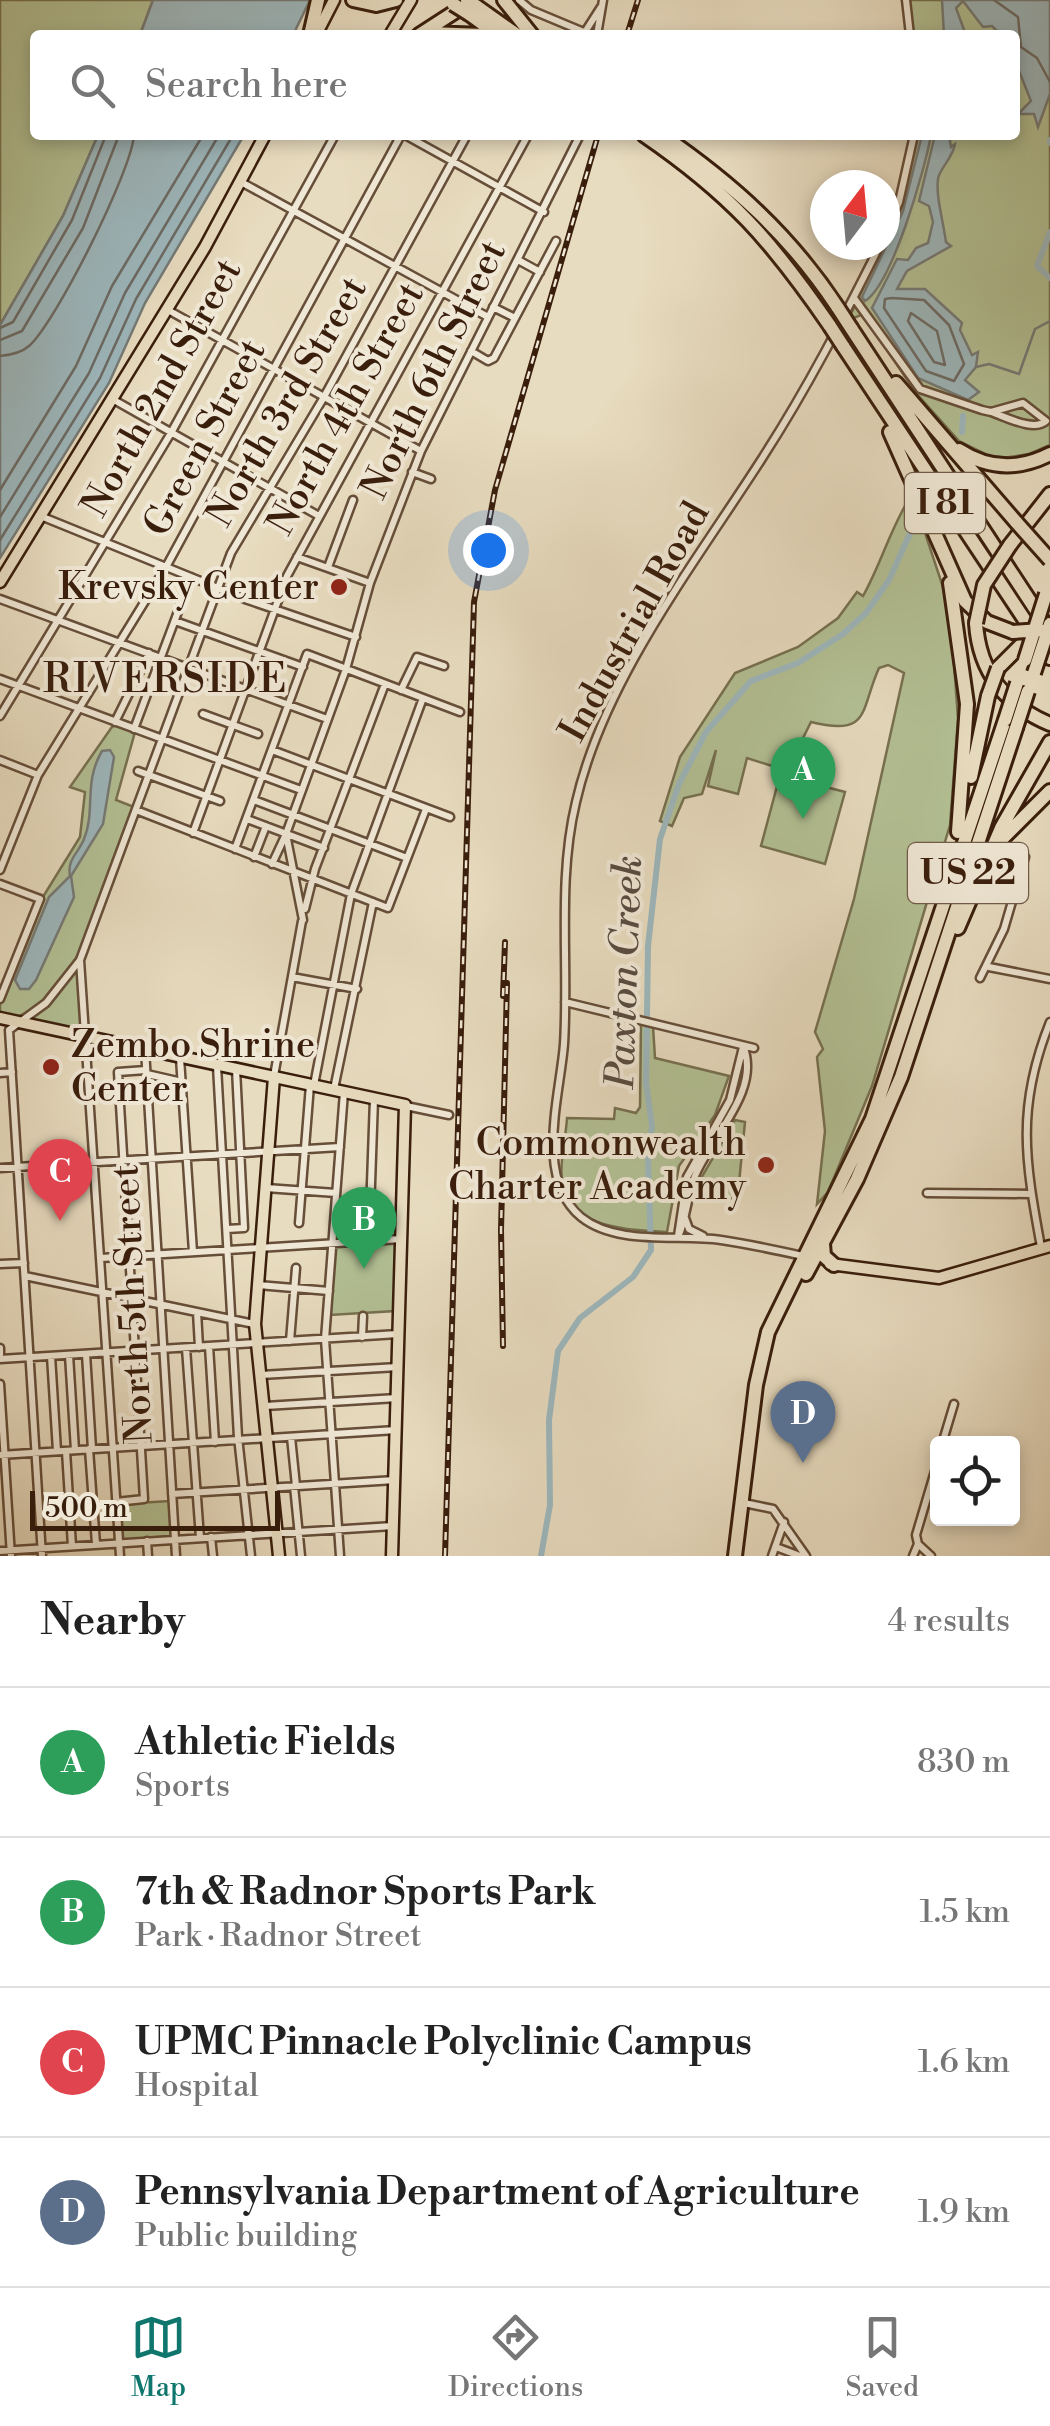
<!DOCTYPE html>
<html lang="en">
<head>
<meta charset="utf-8">
<style>
  :root { --surface:#fff; --page:#f6f6f6; --text:#222; --muted:#767676; --line:#e0e0e0; --accent:#0f766e }
  body { margin:0; font-family:"Libre Bodoni",serif; background:var(--page); color:var(--text) }
  .controls { position:absolute; right:30px; bottom:30px; display:grid; overflow:hidden; border-radius:10px; box-shadow:0 5px 15px #0003 }
  .controls button { width:90px; height:90px; display:grid; place-items:center; padding:0; border:0; border-bottom:2px solid var(--line); background:var(--surface); color:var(--text); font:50px sans-serif }
  .compass { position:absolute; left:810px; top:170px; width:90px; height:90px; border-radius:50%; background:var(--surface); box-shadow:0 5px 15px #0003; rotate:16deg }
  .scale { position:absolute; left:30px; bottom:25px; width:250px; box-sizing:border-box; padding-left:10px; border:5px solid #3a1e0c; border-top:0; font-size:28px; line-height:35px; white-space:nowrap; color:#3a1e0c; -webkit-text-stroke:8px #f0e8d6; paint-order:stroke }
  .you { position:absolute; left:488px; top:550px; width:35px; height:35px; margin:-25px; border:8px solid #fff; border-radius:50%; background:#1a73e8; box-shadow:0 0 0 15px #1a73e833 }
  .badge { display:grid; place-items:center; width:65px; height:65px; border-radius:50%; background:var(--accent); color:#fff; font-size:32px; font-weight:700 }
  .pin { position:absolute; translate:-50% -82px; filter:drop-shadow(0 2px 5px #0008) }
  .pin::after { content:''; position:absolute; top:52px; width:35px; height:30px; background:inherit; clip-path:polygon(0 0,100% 0,50% 100%) }
  .list { margin:0; padding:0; list-style:none }
  h2 { display:flex; justify-content:space-between; align-items:center; height:130px; margin:0; padding:0 40px; font-size:42px }
  h2 small { font-size:32px; font-weight:400; color:var(--muted) }
  .list li { display:grid; grid-template-columns:65px 1fr auto; gap:30px; align-items:center; box-sizing:border-box; height:150px; padding:0 40px; border-top:2px solid var(--line) }
  .list b { display:block; font-size:38px; white-space:nowrap }
  .list p { margin:0; font-size:32px; white-space:nowrap; color:var(--muted) }
  .list em { font-size:32px; font-style:normal; color:var(--muted) }
  .icon { flex:none; width:55px; height:55px; fill:none; stroke:currentColor; stroke-width:2; stroke-linecap:round; stroke-linejoin:round }
  .map { position:relative; flex:none; width:1050px; height:1556px; overflow:hidden }
  .search { position:absolute; background:var(--surface); box-shadow:0 5px 15px #0003; left:30px; right:30px; top:30px; height:110px; display:flex; align-items:center; gap:25px; box-sizing:border-box; padding:0 35px; border-radius:10px; color:var(--muted); font-size:38px }
  .sheet { height:730px; background:var(--surface) }
  nav { display:flex; justify-content:space-around; align-items:center; box-sizing:border-box; height:140px; border-top:2px solid var(--line); background:var(--surface); font-size:28px; color:var(--muted) }
  nav a { display:grid; justify-items:center; gap:5px }
  nav .on { color:var(--accent) }
  .map>svg:first-child { display:block }
  .green { fill:#b3c195; stroke:#767050; stroke-width:2.5 }
  .water { fill:#9db8be; stroke:#757a77; stroke-width:2.5 }
  .lines { fill:none; stroke-linecap:round; stroke-linejoin:round }
  .shore { stroke:#6c6b65; stroke-width:2.5 }
  .stream { stroke:#757a77; stroke-width:2.5 }
  .river { stroke:#9db8be; stroke-width:6 }
  .minor-casing { stroke:#664e39; stroke-width:11 }
  .major-casing { stroke:#3a1e0c; stroke-width:15 }
  .highway-casing { stroke:#3a1e0c; stroke-width:18 }
  .minor { stroke:#f0e8d6; stroke-width:6 }
  .major { stroke:#e8dcc0; stroke-width:10 }
  .highway { stroke:#e8dcc0; stroke-width:12 }
  .rail-casing { stroke:#3a1e0c; stroke-width:6 }
  .rail { stroke:#f0e8d6; stroke-width:2.5; stroke-dasharray:8; stroke-linecap:butt }
  .highway-bridge-casing { stroke:#3a1e0c; stroke-width:18; stroke-linecap:butt }
  .highway-bridge { stroke:#e8dcc0; stroke-width:12 }
  .poi-dot { fill:#8f2418; stroke:#f0e8d6; stroke-width:4 }
  .labels { text-anchor:middle; dominant-baseline:central; stroke-width:8; stroke-linejoin:round; paint-order:stroke }
  .shield { fill:#f0e8d6; stroke:#715b49; stroke-width:2.5 }
  .shield-label { font-size:35px; font-weight:bold; fill:#3a1e0c }
  .street-label { font-size:38px; fill:#3a1e0c; stroke:#f0e8d6 }
  .poi-label { font-size:38px; fill:#3a1e0c; stroke:#f0e8d6; text-anchor:end }
  .neighbourhood-label { font-size:40px; letter-spacing:2.5px; fill:#3a1e0c; stroke:#f0e8d6 }
  .water-label { font-size:40px; font-style:italic; fill:#584c41; stroke:#f0e8d6 }
</style>
</head>
<body>
<div class="map">
<svg width="1050" height="1556" viewBox="0 0 1050 1556">
  <rect width="100%" height="100%" fill="#e8dcc0"/>
  <filter id="stains"><feTurbulence type="fractalNoise" baseFrequency=".002" numOctaves="4"/><feColorMatrix values="0 0 0 0 .2 0 0 0 0 .09 0 0 0 0 .02 0 0 0 .5 -.17"/></filter>
  <radialGradient id="worn" r=".72"><stop offset=".6" stop-color="#630" stop-opacity="0"/><stop offset="1" stop-color="#630" stop-opacity=".3"/></radialGradient>
  <path class="green" d="M0 0H153L140 35H35V135H98L63 216 0 325Z
    M909 0H1050V445L1029 454 996 459 959 441 916 393 863 314 854 318 851 314 898 213 917 135H1015V35H913Z
    M912 494 950 608 958 719 950 825 872 1086 828 1192 817 1204 825 1131 817 1057 823 1049 815 1032 854 899 904 673 888 665 879 668C860 710 871 737 811 722L802 740 772 766 747 758 738 794 708 786 716 750 702 794 684 798 672 826 660 821 680 757 735 673 798 647 838 618 857 592 863 596C882 562 891 526 912 494Z
    M114 724 135 732 116 800 134 807C109 875 87 984 18 1017L0 1014V1002L41 900 80 837 85 792 70 787Z
    M780 775 845 792 825 864 761 846Z
    M79 968 83 1031 30 1020Z
    M641 1023 653 1026 655 1058 729 1076 715 1115 679 1166 667 1232C630 1229 570 1231 562 1181 559 1162 566 1138 567 1118L614 1119 615 1108 636 1113 640 1107Z
    M735 1120 745 1122 739 1183 733 1199 712 1195 697 1185Z
    M397 1242 395 1311 330 1315 334 1245Z
    M170 1501 172 1536 122 1540 120 1504Z"/>
  <path class="water" d="M153 0H310L293 35H140Z
    M942 0H1050V94L1038 127 1034 114H1018L1031 101 1015 61V35H1001L992 26 983 27 963 1 956 8 966 35H944Z
    M98 135H244L145 303 109 383 0 558V325L63 216Z
    M922 135H931C925 169 892 285 865 301L862 297 903 211Z
    M935 135H949L951 147 955 144C953 158 939 169 938 179 936 197 942 215 946 242L951 246 907 271 897 289H925L962 323 960 330 972 355 978 352 976 367 965 380 979 392 968 400 918 378 872 308 897 259 908 260 916 248 928 243 933 222 929 206 919 201Z
    M110 750 114 757 103 824 71 876 74 897 36 980 29 989H20L15 980 49 897 70 876C67 859 78 854 84 839 96 810 83 783 102 751Z"/>
  <g class="lines">
    <path class="shore" d="M994 0 1018 17 1021 47 1037 58 1050 82
      M892 298 924 300 949 325 964 364 954 381 926 371 884 308 885 299Z
      M911 313 937 331 945 365 934 362 908 321Z
      M0 328 13 322 72 220 106 135
      M0 340 22 331 83 228 119 135
      M0 356C11 355 21 353 29 346 56 322 132 170 134 135
      M0 490 76 366 112 286 203 135
      M0 517 89 373 125 293 219 135
      M0 540 100 378 136 299 233 135"/>
    <path class="stream" d="M976 367 989 364 1019 374 1035 329 1050 321"/>
    <path class="river" d="M1050 140V143
      M1050 232 1037 266 1050 278
      M962 432 963 416
      M541 1556 550 1505 549 1420 558 1351 580 1318 633 1277 651 1250 648 1160 652 1126 646 1083 648 946 660 839 679 784 706 732 751 681 798 663 843 634 866 613 889 580 917 518"/>
    <defs>
      <path id="minor" d="M519 0 531 10 591 35
        M906 0 910 35
        M585 32 601 7
        M597 35 603 0
        M405 135 544 212
        M241 182 488 317
        M885 235 899 202 914 135
        M518 260 540 272
        M854 298 920 389 982 410 991 412C1006 417 1034 432 1046 421L1023 403 991 412
        M493 307 515 318
        M168 310 421 451
        M471 351 488 361 494 358 556 241
        M114 400 319 516
        M412 472 431 479
        M43 517 245 599 356 637
        M297 557 370 583
        M328 567 353 500
        M0 599 327 719
        M175 621 303 667
        M0 679 301 790
        M401 690 417 657 444 666
        M203 714 258 734
        M0 716 171 433 335 135
        M115 722 149 653
        M134 729 191 577
        M272 750 450 817
        M0 760 38 775
        M138 771 220 801
        M254 800 407 858
        M136 810 388 908 426 809
        M247 819 324 848
        M193 833 287 576 528 135
        M235 849 307 654 460 712
        M254 857 266 826
        M272 864 286 834
        M0 870 38 775 166 567 401 135
        M0 884 40 899 0 999
        M305 909 315 869 385 684
        M303 920 286 834 346 669 370 583 421 451 580 135
        M80 960 120 1556
        M989 967 1050 979
        M292 977 357 989
        M980 978 1004 929 1025 857
        M565 1002 754 1048
        M145 1049 176 1556
        M180 1058 193 1252
        M217 1066 238 1437 251 1556
        M0 1073 12 1072
        M147 1074 182 1082
        M274 1076 302 921
        M314 1085 351 894 423 698
        M334 1089 373 902
        M406 1106 449 1115
        M0 1168 340 1147
        M266 1188 336 1193
        M927 1193 1031 1194
        M685 1218 689 1229 703 1236
        M299 1223 310 1085
        M227 1229 244 1228 236 1069
        M678 1236 687 1177 730 1100 743 1047
        M678 1237C687 1217 687 1196 695 1176 710 1138 762 1090 743 1046
        M369 1240 374 1099
        M1041 1247C1025 1160 1016 1107 1050 1022
        M803 1256C776 1250 748 1244 721 1240 677 1234 617 1246 581 1217 534 1178 560 1096 564 1044 569 963 557 881 576 802 604 679 696 562 763 457 808 387 843 319 880 245
        M101 1258 401 1239
        M0 1264 24 1263
        M25 1276 254 1324
        M258 1285 329 1291
        M197 1312 199 1347
        M362 1337 363 1316
        M290 1341 296 1268
        M209 1346 215 1442
        M0 1348V1359
        M186 1348 200 1538
        M86 1354 92 1449
        M69 1355 75 1450
        M51 1356 57 1451
        M0 1359 398 1334
        M261 1375 398 1367
        M0 1384 11 1556
        M265 1406 397 1398
        M291 1437 296 1486
        M942 1444 954 1404
        M89 1449 96 1544
        M66 1451 72 1546
        M0 1455 396 1430
        M294 1486 301 1556
        M172 1494 395 1480
        M116 1502 144 1499 118 1072 146 1070
        M744 1503 773 1509 806 1556
        M211 1537 213 1556
        M147 1541 148 1556
        M776 1547 800 1556
        M0 1551 393 1526
        M42 1556 9 1030 46 1003 80 960 231 553 324 397 467 135
        M340 1556 325 1339 344 1092
        M772 1556 784 1522
        M913 1556 918 1544
        M931 1556 918 1544 916 1535 938 1461"/>
      <path id="major" d="M316 35 334 0
        M390 35 411 0
        M0 582 205 247 265 135
        M0 1018 405 1105 392 1556
        M274 1077 255 1324 279 1556
        M830 1264 939 1278 1050 1246"/>
      <path id="highway" d="M353 0 376 5 396 0
        M504 0 532 35
        M476 6 517 35
        M469 14 498 35
        M429 33 483 35
        M310 35 318 0
        M419 35 467 4
        M644 135C730 194 771 240 830 326
        M662 135C733 184 790 235 838 308
        M851 328 1043 621
        M843 346 1050 658
        M896 383 1017 523
        M890 432 965 601 987 622 1013 632
        M959 450C988 469 1019 470 1050 454
        M1010 545 1050 494
        M950 583 967 704 958 832
        M976 623C979 672 1006 706 1050 724
        M998 668 1021 645
        M971 777 988 696
        M1001 840 1050 791
        M958 928 1001 828 1050 742
        M823 1244 824 1256 834 1265
        M806 1274 857 1179 901 1077 1016 728
        M735 1556 756 1385 768 1332 872 1119 1005 720"/>
    </defs>
    <use href="#minor" class="minor-casing"/>
    <use href="#major" class="major-casing"/>
    <use href="#highway" class="highway-casing"/>
    <use href="#minor" class="minor"/>
    <use href="#major" class="major"/>
    <use href="#highway" class="highway"/>
    <defs>
      <path id="rail" d="M627 35 638 0
        M503 996 505 942
        M503 1346 501 1230 507 983
        M445 1556 474 602 495 490 598 135"/>
    </defs>
    <use href="#rail" class="rail-casing"/>
    <use href="#rail" class="rail"/>
    <defs>
      <path id="highway-bridge" d="M467 0 476 6
        M453 4 469 14
        M838 308 851 328
        M830 326 843 346
        M1017 523 1050 560
        M976 623 984 585 1010 545
        M1013 632 1040 630
        M1025 660 1046 594
        M1034 673 1050 624
        M988 696 998 668
        M1005 720 1017 683
        M1016 728 1028 691"/>
    </defs>
    <use href="#highway-bridge" class="highway-bridge-casing"/>
    <use href="#highway-bridge" class="highway-bridge"/>
  </g>
  <g class="poi-dot">
    <circle cx="339" cy="587" r="10"/>
    <circle cx="51" cy="1067" r="10"/>
    <circle cx="766" cy="1165" r="10"/>
  </g>
  <g class="labels">
    <g class="shield">
      <rect x="905" y="473" width="80" height="60" rx="8"/>
      <rect x="908" y="843" width="120" height="60" rx="8"/>
    </g>
    <g class="shield-label">
      <text x="945" y="503">I 81</text>
      <text x="968" y="873">US 22</text>
    </g>
    <g class="street-label">
      <text transform="translate(434 370) rotate(-64)">North 6th Street</text>
      <text transform="translate(162 388) rotate(-61)">North 2nd Street</text>
      <text transform="translate(287 402) rotate(-60)">North 3rd Street</text>
      <text transform="translate(346 409) rotate(-61)">North 4th Street</text>
      <text transform="translate(205 438) rotate(-62)">Green Street</text>
      <text transform="translate(635 622) rotate(-61)">Industrial Road</text>
      <text transform="translate(133 1304) rotate(-93)">North 5th Street</text>
    </g>
    <g class="poi-label">
      <text x="319" y="587">Krevsky Center</text>
      <text x="71" y="1045" text-anchor="start">Zembo Shrine<tspan x="71" dy="44">Center</tspan></text>
      <text x="746" y="1143">Commonwealth<tspan x="746" dy="44">Charter Academy</tspan></text>
    </g>
    <g class="neighbourhood-label">
      <text x="166" y="680">RIVERSIDE</text>
    </g>
    <g class="water-label">
      <text transform="translate(625 972) rotate(-88)">Paxton Creek</text>
    </g>
  </g>
  <rect width="100%" height="100%" filter="url(#stains)"/>
  <rect width="100%" height="100%" fill="url(#worn)"/>
</svg>
<div class="controls">
<button><svg class="icon" aria-label="locate" viewBox="0 0 24 24"><circle cx="12" cy="12" r="6"/><path d="M12 2v4M12 18v4M2 12h4M18 12h4"/></svg></button>
</div>
<svg class="compass" viewBox="-18 -18 36 36"><path d="M0-13l5 13h-10z" fill="#e53935"/><path d="M0 13l5-13h-10z" fill="#767676"/></svg>
<div class="scale">500 m</div>
<div class="you"></div>
<div class="pin badge" style="left:803px;top:819px;background:#2e9e5b">A</div>
<div class="pin badge" style="left:364px;top:1269px;background:#2e9e5b">B</div>
<div class="pin badge" style="left:60px;top:1221px;background:#e0444e">C</div>
<div class="pin badge" style="left:803px;top:1463px;background:#5c6f8a">D</div>
<div class="search"><svg class="icon" aria-label="search" viewBox="0 0 24 24"><circle cx="10" cy="10" r="6"/><path d="M15 15l6 6"/></svg>Search here</div>
</div>
<section class="sheet">
<h2>Nearby<small>4 results</small></h2>
<ul class="list">
<li><span class="badge" style="background:#2e9e5b">A</span><div><b>Athletic Fields</b><p>Sports</p></div><em>830 m</em></li>
<li><span class="badge" style="background:#2e9e5b">B</span><div><b>7th &amp; Radnor Sports Park</b><p>Park · Radnor Street</p></div><em>1.5 km</em></li>
<li><span class="badge" style="background:#e0444e">C</span><div><b>UPMC Pinnacle Polyclinic Campus</b><p>Hospital</p></div><em>1.6 km</em></li>
<li><span class="badge" style="background:#5c6f8a">D</span><div><b>Pennsylvania Department of Agriculture</b><p>Public building</p></div><em>1.9 km</em></li>
</ul>
</section>
<nav>
<a class="on"><svg class="icon" aria-label="map" viewBox="0 0 24 24"><path d="M3 6l6-2 6 2 6-2v14l-6 2-6-2-6 2zM9 4v14M15 6v14"/></svg>Map</a>
<a><svg class="icon" aria-label="directions" viewBox="0 0 24 24"><path d="M12 3l9 9-9 9-9-9zM9 14v-3h6M13 9l2 2-2 2"/></svg>Directions</a>
<a><svg class="icon" aria-label="saved" viewBox="0 0 24 24"><path d="M7 4h10v16l-5-4-5 4z"/></svg>Saved</a>
</nav>
</body>
</html>
